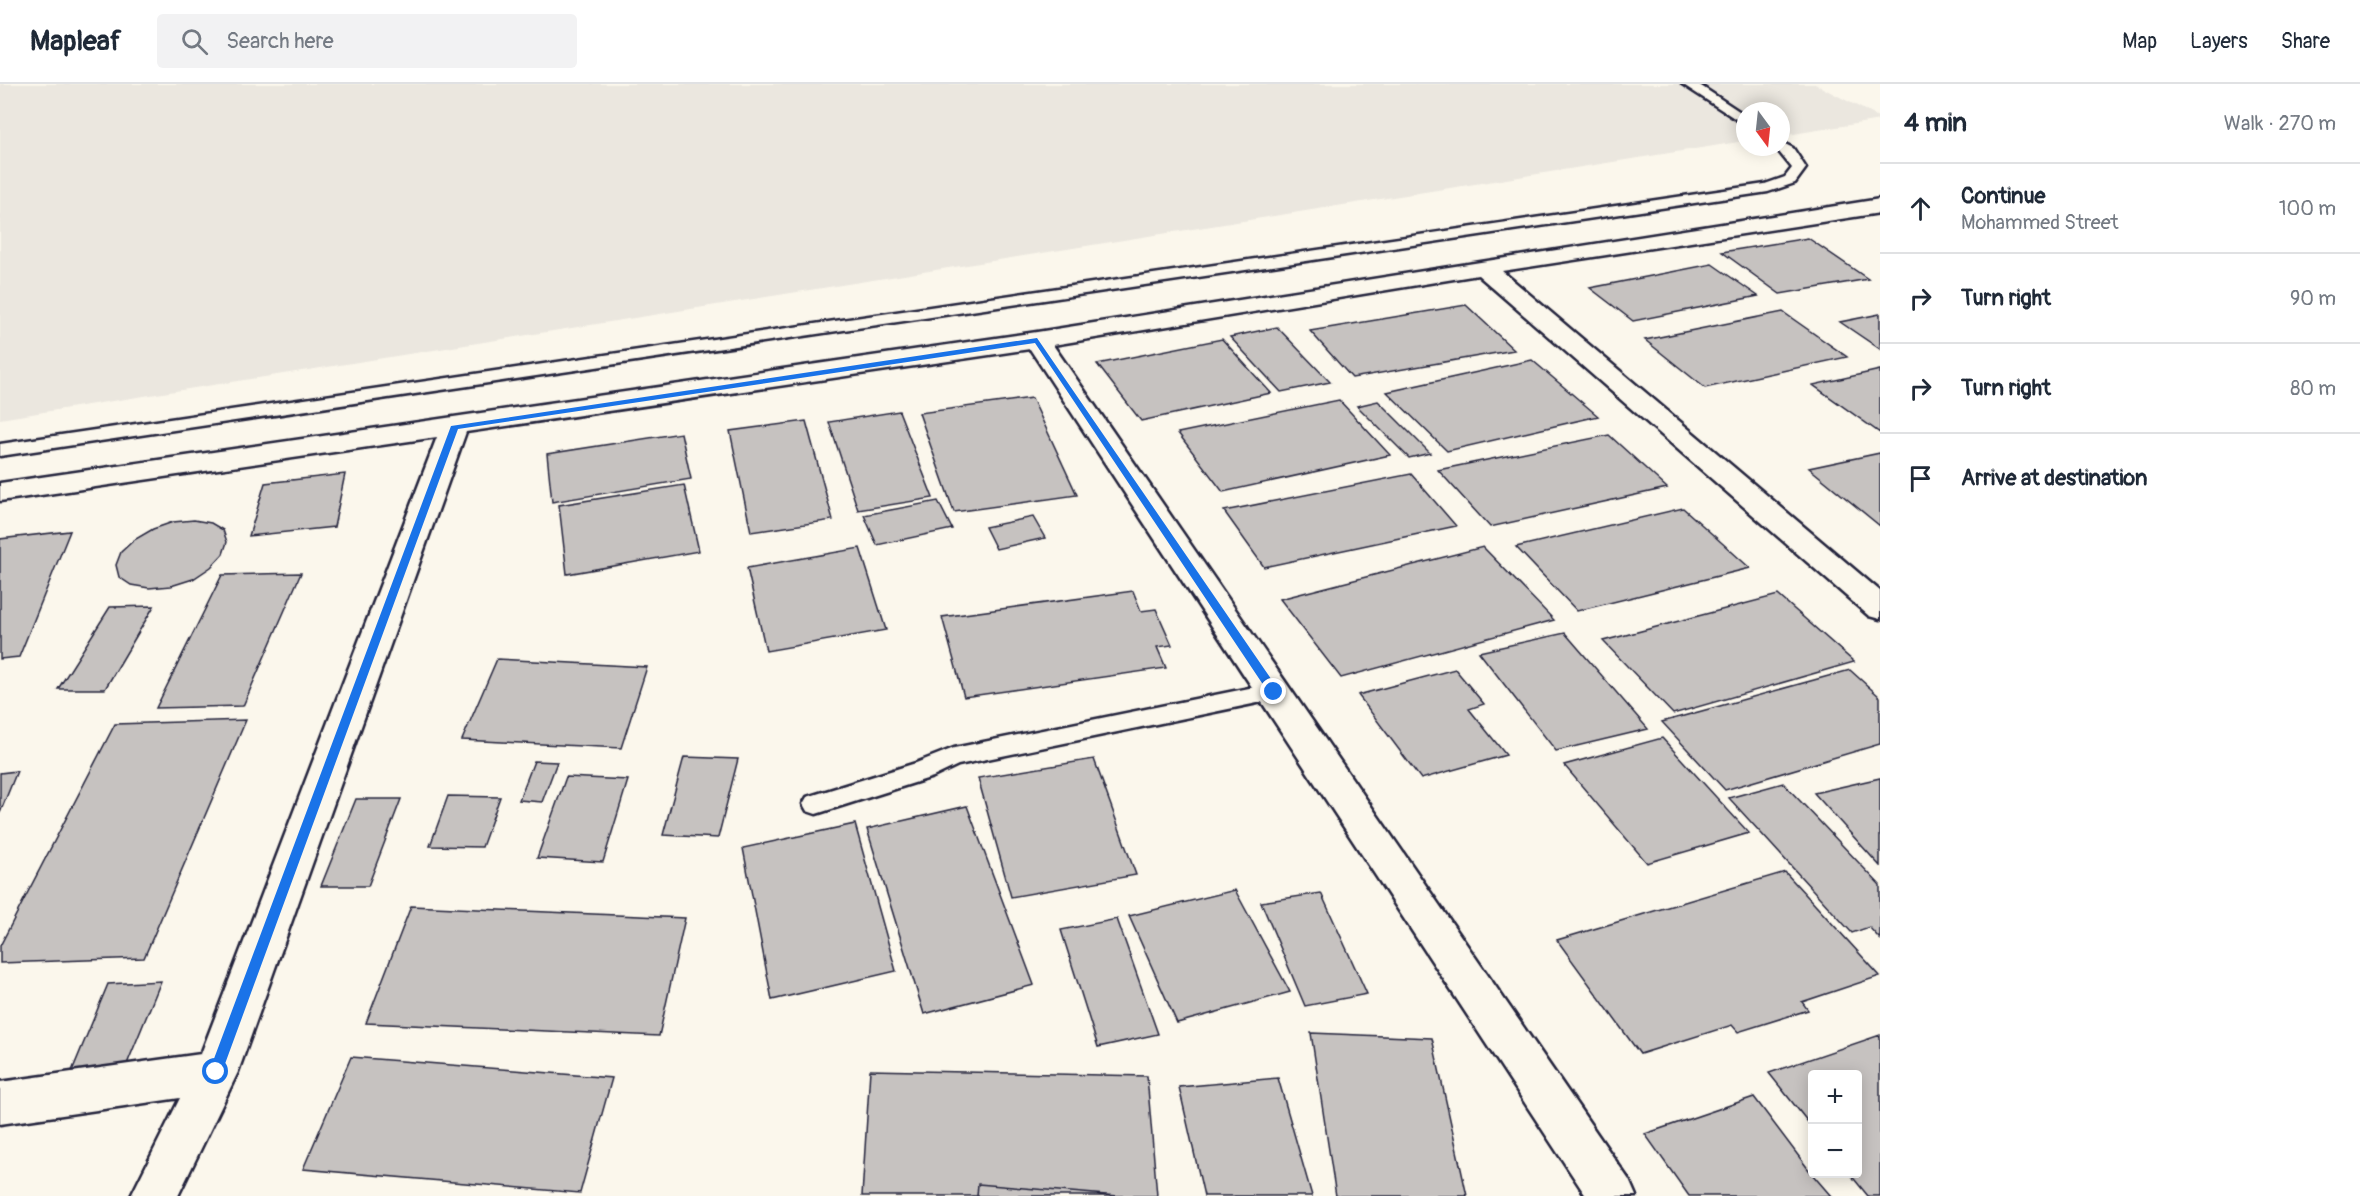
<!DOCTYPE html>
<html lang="en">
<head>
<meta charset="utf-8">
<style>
  :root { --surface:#fff; --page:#f2f2f3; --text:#1f2937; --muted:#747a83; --line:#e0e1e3 }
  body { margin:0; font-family:Pangolin,sans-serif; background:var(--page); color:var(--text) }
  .controls { position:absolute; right:18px; bottom:18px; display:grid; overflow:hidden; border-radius:6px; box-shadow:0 3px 15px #0003 }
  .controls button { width:54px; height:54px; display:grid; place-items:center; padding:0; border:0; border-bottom:2px solid var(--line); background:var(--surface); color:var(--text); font:30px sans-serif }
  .compass { position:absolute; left:1736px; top:18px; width:54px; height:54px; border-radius:50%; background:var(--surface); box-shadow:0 3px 15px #0003; rotate:165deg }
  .stop { position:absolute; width:18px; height:18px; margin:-14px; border:4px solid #1a73e8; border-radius:50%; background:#fff }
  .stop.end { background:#1a73e8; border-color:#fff; box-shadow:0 2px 6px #0008 }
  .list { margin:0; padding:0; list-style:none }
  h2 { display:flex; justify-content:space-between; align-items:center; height:78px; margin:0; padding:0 24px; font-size:26px }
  h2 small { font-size:20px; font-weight:400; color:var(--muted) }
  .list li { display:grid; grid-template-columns:39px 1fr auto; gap:18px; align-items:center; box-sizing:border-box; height:90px; padding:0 24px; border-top:2px solid var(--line) }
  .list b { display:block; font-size:22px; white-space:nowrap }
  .list p { margin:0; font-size:20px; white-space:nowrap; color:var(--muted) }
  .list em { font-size:20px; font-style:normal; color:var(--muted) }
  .icon { flex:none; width:33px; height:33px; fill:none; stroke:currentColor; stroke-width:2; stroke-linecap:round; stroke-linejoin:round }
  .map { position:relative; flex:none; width:1880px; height:1112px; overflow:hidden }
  header { display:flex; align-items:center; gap:36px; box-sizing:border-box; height:84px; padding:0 30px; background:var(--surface); border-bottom:2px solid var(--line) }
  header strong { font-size:28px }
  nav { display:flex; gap:33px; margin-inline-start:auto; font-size:21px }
  .search { width:420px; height:54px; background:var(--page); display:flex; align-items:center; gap:15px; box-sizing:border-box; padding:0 21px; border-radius:6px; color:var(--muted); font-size:22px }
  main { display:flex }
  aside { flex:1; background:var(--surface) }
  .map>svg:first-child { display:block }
  .built { fill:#ebe7df }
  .building { fill:#c6c2c0; stroke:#22223b; stroke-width:1.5 }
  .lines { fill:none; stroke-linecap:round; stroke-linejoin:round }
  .service-casing { stroke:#22223b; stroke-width:5 }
  .minor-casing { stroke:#22223b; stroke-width:5 }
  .service { fill:#fbf7ec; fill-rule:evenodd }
  .minor { fill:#fbf7ec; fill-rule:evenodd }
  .route { fill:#1a73e8 }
</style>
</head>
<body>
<header>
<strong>Mapleaf</strong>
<div class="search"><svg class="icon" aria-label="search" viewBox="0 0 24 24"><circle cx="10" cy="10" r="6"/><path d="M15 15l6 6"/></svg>Search here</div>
<nav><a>Map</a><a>Layers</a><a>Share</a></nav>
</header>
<main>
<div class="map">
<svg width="1880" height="1112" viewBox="0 0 1880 1112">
  <rect width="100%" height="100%" fill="#fbf7ec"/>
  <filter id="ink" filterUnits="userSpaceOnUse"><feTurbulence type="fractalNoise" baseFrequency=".0167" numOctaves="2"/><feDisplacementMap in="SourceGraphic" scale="12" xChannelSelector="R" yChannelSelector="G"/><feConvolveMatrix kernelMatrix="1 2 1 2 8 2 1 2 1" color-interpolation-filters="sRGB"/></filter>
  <g filter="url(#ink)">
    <path class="built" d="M0 0H1815L1880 34V36L1781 52V27H1745V57L0 335Z"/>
    <path class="building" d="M1808 154 1868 195 1780 210 1722 168Z
      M1712 180 1758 212 1633 237 1590 204Z
      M1466 221 1514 266 1352 294 1310 247Z
      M1783 228 1847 273 1705 304 1645 256Z
      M1880 230V265L1840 238Z
      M1277 243 1330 298 1281 308 1230 253Z
      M1222 255 1271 309 1141 337 1097 280Z
      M1532 276 1598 332 1447 367 1387 308Z
      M1880 286V349L1813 301Z
      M1032 314 1077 411 954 428 919 329Z
      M1339 316 1390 371 1223 408 1178 349Z
      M1378 317 1430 369 1409 374 1357 322Z
      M899 327 933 414 858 426 829 338Z
      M806 337 833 436 751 448 730 347Z
      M681 349 691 395 552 418 547 370Z
      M1609 351 1667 404 1490 443 1438 386Z
      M1880 369V442L1809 384Z
      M345 390 334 443 249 452 265 399Z
      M1411 390 1456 442 1264 483 1224 427Z
      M684 401 699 467 567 490 559 421Z
      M938 417 952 445 877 461 864 431Z
      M1683 424 1750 484 1577 527 1516 463Z
      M1033 433 1045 454 996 465 985 443Z
      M194 436 211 439 223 446 227 458 223 470 211 483 193 495 171 502 149 504 131 501 119 493 116 481 121 468 134 456 153 445 173 438Z
      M70 447 19 573 0 575V455Z
      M1483 463 1554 536 1341 594 1280 515Z
      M860 464 886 546 766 567 747 484Z
      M301 489 243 622 156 624 222 491Z
      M1133 507 1141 527 1156 525 1172 561 1157 563 1166 584 964 613 942 533Z
      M1778 511 1854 578 1673 630 1603 557Z
      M154 522 105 605H58L110 523Z
      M1565 549 1648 645 1556 667 1479 568Z
      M497 575 647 583 621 664 462 656Z
      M1455 585 1484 620 1469 625 1506 671 1421 695 1358 611Z
      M1850 586 1880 613V660L1725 706 1662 638Z
      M246 636 144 874 0 879V862L115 640Z
      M1662 654 1749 749 1647 779 1564 681Z
      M684 673 738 675 718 754 663 751Z
      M1094 675 1136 791 1011 813 978 694Z
      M534 677 557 678 542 718 519 716Z
      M17 687 0 729V689Z
      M566 693 628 696 603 778 537 774Z
      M1880 694V782L1814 709Z
      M1783 699 1880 801V855L1869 843 1852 849 1729 714Z
      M448 712 500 713 482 763 430 762Z
      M356 715H401L368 802H321Z
      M967 722 1034 901 924 930 867 745Z
      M855 740 896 887 772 916 743 764Z
      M1785 788 1880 892 1802 918 1808 926 1738 948 1732 941 1640 970 1557 856Z
      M1235 806 1290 908 1177 939 1129 832Z
      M1321 809 1367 910 1305 922 1261 818Z
      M411 822 685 834 659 952 366 939Z
      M1117 835 1158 950 1098 963 1061 846Z
      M161 897 125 985 72 987 108 900Z
      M1311 949 1432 954 1467 1112H1336Z
      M1880 951V1112H1868L1850 1090H1858V990H1812V1043L1769 989Z
      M351 973 612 994 580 1109 303 1085Z
      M870 986 1147 992 1157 1112H862Z
      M1278 994 1312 1112H1204L1179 1003Z
      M1754 1013 1812 1090 1831 1112H1689L1645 1050Z
      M978 1100 1118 1112H977Z"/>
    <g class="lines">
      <defs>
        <path id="service" d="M1682 0H1698L1745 31V41Z
          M1781 58 1793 64 1806 84 1795 99 1768 108 0 372V360L1765 100 1785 93 1792 84 1775 63H1781Z
          M1274 599 1282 602 1286 608 1282 614 958 681 933 693 816 730 807 727 803 720 807 713 916 679 954 664Z"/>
        <path id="minor" d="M1880 115V129L1502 187 1880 507V535L1869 532 1478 191 1053 261 1629 1096 1636 1112H1586L1030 265 466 348 238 988 178 1112H131L180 1014 0 1040V998L201 970 437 353 0 417V399L1037 248Z"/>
      </defs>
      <use href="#service" class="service-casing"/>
      <use href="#minor" class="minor-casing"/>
      <use href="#service" class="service"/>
      <use href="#minor" class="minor"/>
    </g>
  </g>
  <path class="route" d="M1037 254 1278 605V611H1270L1035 259 458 345 222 988 220 992H211L209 988 451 342Z"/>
</svg>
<div class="controls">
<button>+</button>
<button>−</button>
</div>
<svg class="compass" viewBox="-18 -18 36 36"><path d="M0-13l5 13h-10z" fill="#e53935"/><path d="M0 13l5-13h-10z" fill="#747a83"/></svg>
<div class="stop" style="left:216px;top:988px"></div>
<div class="stop end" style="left:1274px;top:608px"></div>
</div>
<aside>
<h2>4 min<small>Walk · 270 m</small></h2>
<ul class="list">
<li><svg class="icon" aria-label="ahead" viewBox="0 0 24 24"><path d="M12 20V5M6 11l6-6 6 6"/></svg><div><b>Continue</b><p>Mohammed Street</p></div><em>100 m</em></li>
<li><svg class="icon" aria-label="right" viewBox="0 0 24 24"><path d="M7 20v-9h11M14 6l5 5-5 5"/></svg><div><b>Turn right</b></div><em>90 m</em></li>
<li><svg class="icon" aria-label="right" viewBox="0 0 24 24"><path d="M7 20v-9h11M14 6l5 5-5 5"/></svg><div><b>Turn right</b></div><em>80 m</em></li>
<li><svg class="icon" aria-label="arrive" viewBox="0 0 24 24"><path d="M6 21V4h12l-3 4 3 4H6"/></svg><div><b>Arrive at destination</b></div></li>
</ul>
</aside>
</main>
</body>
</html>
